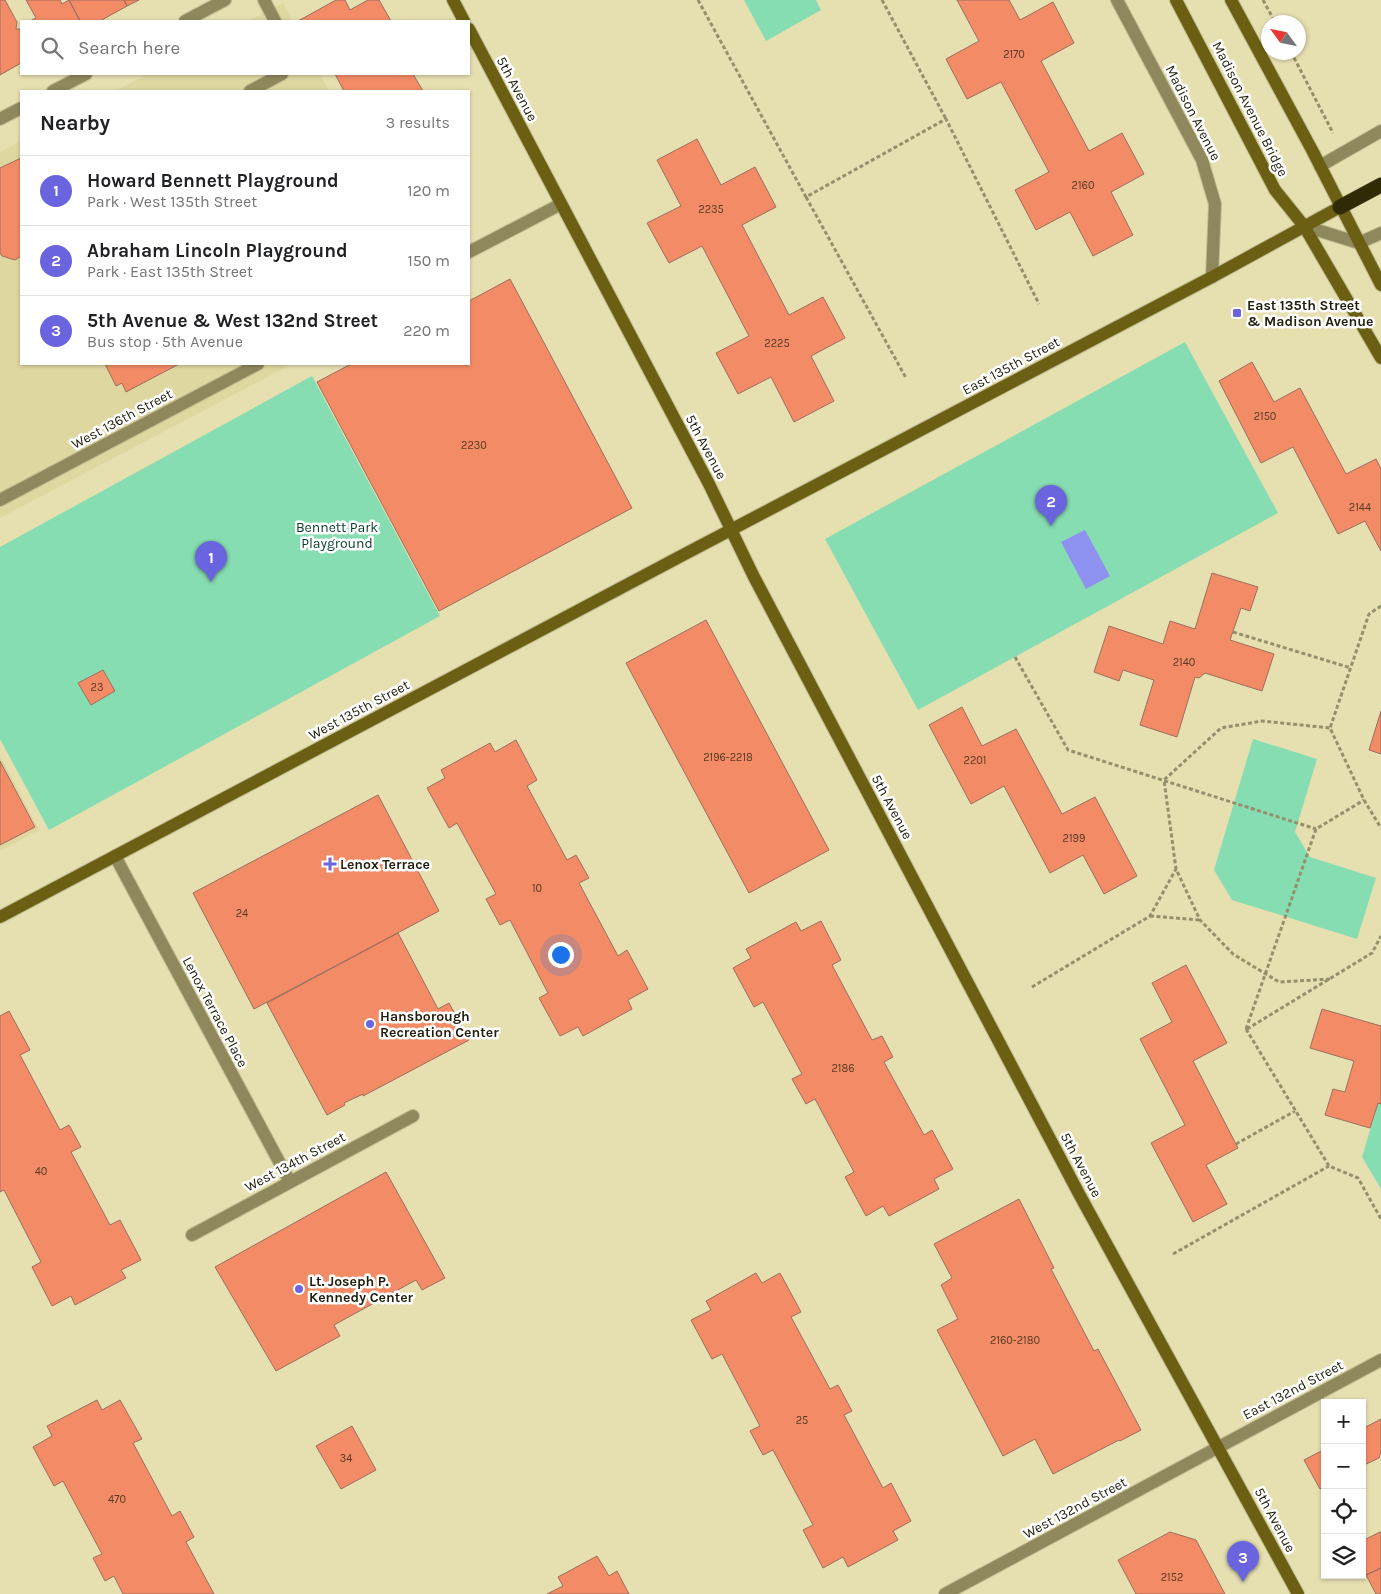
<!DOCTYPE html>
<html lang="en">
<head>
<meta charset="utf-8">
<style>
  :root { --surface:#fff; --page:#f2f2f2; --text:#202124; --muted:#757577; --line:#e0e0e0; --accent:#6a65de }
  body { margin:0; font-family:Karla,sans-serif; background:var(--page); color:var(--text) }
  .controls { position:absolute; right:15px; bottom:15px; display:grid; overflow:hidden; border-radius:0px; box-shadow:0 1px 4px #0004 }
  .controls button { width:45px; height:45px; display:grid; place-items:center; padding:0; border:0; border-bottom:1px solid var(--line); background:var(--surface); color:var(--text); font:25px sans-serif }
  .compass { position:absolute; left:1261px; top:15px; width:45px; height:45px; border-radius:50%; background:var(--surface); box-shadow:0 1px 4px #0004; rotate:303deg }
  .you { position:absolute; left:560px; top:954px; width:18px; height:18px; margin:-12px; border:4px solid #fff; border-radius:50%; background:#1a73e8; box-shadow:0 0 0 8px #1a73e833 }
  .badge { display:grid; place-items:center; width:32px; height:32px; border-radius:50%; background:var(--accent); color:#fff; font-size:16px; font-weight:700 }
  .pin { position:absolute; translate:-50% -41px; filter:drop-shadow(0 1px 2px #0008) }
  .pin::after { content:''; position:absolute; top:26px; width:18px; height:15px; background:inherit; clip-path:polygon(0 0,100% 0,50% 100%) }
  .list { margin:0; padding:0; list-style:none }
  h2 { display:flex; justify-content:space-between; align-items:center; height:65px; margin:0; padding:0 20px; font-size:21px }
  h2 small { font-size:16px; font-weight:400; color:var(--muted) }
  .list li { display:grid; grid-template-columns:32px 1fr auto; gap:15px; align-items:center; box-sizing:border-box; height:70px; padding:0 20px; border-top:1px solid var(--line) }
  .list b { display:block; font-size:19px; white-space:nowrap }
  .list p { margin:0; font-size:16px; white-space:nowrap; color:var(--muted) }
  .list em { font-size:16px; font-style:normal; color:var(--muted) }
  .icon { flex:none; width:28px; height:28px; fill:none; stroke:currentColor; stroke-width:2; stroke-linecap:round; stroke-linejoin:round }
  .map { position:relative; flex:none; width:1381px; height:1594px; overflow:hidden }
  .search { position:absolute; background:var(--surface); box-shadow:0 1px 4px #0004; left:20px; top:20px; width:450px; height:55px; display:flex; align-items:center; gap:12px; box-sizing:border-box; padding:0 18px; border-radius:0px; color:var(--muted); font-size:19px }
  .panel { position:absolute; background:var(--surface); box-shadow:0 1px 4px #0004; left:20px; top:90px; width:450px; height:275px; border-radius:0px }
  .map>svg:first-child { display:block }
  .built { fill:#dfd7a0 }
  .green { fill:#87ddb2 }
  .water { fill:#8e91ef }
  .building { fill:#f38c66; stroke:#9b6e5e }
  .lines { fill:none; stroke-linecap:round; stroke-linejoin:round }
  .lane-casing { stroke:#c2bc92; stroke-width:14 }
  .street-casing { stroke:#c2bc92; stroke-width:14 }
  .secondary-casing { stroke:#c2bc92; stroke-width:14 }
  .highway-casing { stroke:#c2bc92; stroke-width:16 }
  .path { stroke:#95906c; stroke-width:3; stroke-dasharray:4 2.5; stroke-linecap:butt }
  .lane { stroke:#8f885d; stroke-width:12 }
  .street { stroke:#8f885d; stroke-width:12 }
  .secondary { stroke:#6a5f13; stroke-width:12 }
  .highway { stroke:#302b05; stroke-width:15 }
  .poi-dot { fill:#6a65de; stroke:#fff; stroke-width:2 }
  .labels { text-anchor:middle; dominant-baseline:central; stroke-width:5; stroke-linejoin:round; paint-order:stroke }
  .number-label { font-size:11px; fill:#553922 }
  .street-label { font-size:14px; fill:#201d0b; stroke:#fff }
  .poi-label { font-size:14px; font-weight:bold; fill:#201d0b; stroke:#fff; text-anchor:start }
  .park-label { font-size:14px; fill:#043b25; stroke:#fff }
</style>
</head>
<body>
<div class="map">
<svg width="1381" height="1594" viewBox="0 0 1381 1594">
  <rect width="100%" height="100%" fill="#e6dfb0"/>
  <path class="built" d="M283 3 293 21H248Z
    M148 74H320L329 91H115Z
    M21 141V364H292L0 518V152Z
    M0 755 39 830 0 851Z"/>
  <path class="green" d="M744 0H816L821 10 766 41Z
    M1185 342 1278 513 918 710 825 539Z
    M312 376 440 616 49 830 0 739V547Z
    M1253 739 1317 759 1295 832 1310 857 1376 878 1357 939 1232 900 1214 870Z
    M1378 1103 1381 1104V1189L1362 1157Z"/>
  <path class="water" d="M1085 530 1110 576 1086 589 1061 542Z"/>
  <path class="building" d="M0 0H5L17 22 16 29H21V63L0 75Z
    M26 0H60L62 4 69 0 80 21H30L36 18Z
    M69 0H124L127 6 100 21H80Z
    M124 0H139L127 6Z
    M336 0H345L350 10 368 0H379L391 21H298Z
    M957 0H1009L1020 20 1053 2 1074 43 1041 61 1089 151 1122 133 1144 174 1111 192 1133 235 1093 256 1070 212 1036 230 1015 190 1049 172 1001 82 967 99 946 59 979 41Z
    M335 74H413L423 91H344Z
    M697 139 721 185 755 167 776 207 742 225 789 315 823 297 845 338 811 356 834 401 794 422 771 377 738 394 716 353 749 336 702 246 669 263 647 223 681 206 657 160Z
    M21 158V256L15 260 2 256 0 253V168Z
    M510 279 632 508 439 611 317 382 351 364H469V301Z
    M1252 362 1274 402 1300 388 1346 474 1376 459 1381 469V551L1365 521 1338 534 1293 447 1261 463 1219 381Z
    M105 364H179L126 392 122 383 116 386Z
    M1212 573 1258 587 1250 611 1241 608 1230 640 1274 654 1262 691 1205 673 1199 678 1195 677 1177 737 1140 725 1154 680 1123 670 1119 681 1094 672 1109 626 1163 644 1170 621 1195 629Z
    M706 620 829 850 749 893 626 663Z
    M103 670 115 691 91 705 78 683Z
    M962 707 982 746 1016 729 1062 814 1095 797 1137 876 1104 894 1083 855 1050 873 1004 786 971 804 929 725Z
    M1381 711V754L1369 750Z
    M516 740 537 780 527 786 567 860 576 855 589 878 579 883 618 956 627 950 648 989 628 1000 632 1009 583 1036 578 1027 560 1036 539 998 548 993 510 920 500 925 486 899 496 894 457 823 449 828 427 788 445 778 441 770 490 743 495 752Z
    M0 761 35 827 0 845Z
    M378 795 439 911 254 1009 193 893Z
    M821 921 841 960 832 965 872 1040 882 1036 893 1057 884 1062 924 1135 932 1130 953 1169 934 1179 939 1189 889 1216 883 1206 866 1216 845 1177 854 1172 815 1099 806 1104 792 1079 802 1074 763 1002 754 1007 733 968 751 958 746 949 796 922 801 931Z
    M398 933 438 1009 449 1003 469 1040 363 1096V1094L344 1103 345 1105 327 1115 267 1003Z
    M1186 965 1227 1043 1193 1061 1238 1148 1206 1165 1227 1204 1193 1222 1151 1143 1185 1125 1140 1039 1172 1022 1152 983Z
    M1322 1009 1381 1026V1104L1378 1103 1370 1128 1325 1115 1333 1089 1345 1092 1354 1061 1310 1048Z
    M9 1011 30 1050 20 1055 60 1130 69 1125 81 1147 71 1152 110 1225 120 1220 141 1260 121 1270 126 1278 75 1305 71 1296 52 1306 32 1267 41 1262 4 1190 0 1192V1016Z
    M386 1172 445 1278 422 1290 416 1280 334 1325 340 1336 276 1371 215 1267Z
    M1019 1199 1054 1268 1051 1269 1094 1351 1098 1349 1141 1430 1120 1441 1119 1440 1053 1474 1035 1439 1003 1456 937 1330 958 1319 941 1285 952 1278 934 1244Z
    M756 1273 762 1283 780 1273 801 1312 791 1317 830 1389 838 1385 852 1411 844 1415 883 1488 891 1483 911 1521 893 1531 898 1540 848 1567 843 1557 823 1568 803 1530 813 1525 773 1450 763 1455 750 1431 760 1426 722 1354 712 1359 691 1320 711 1310 706 1301Z
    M97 1400 102 1410 120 1400 142 1439 133 1443 172 1516 180 1511 194 1537 186 1542 214 1594H123L114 1576 105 1581 93 1558 102 1554 63 1481 54 1486 33 1447 52 1436 47 1426Z
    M1381 1419V1452L1379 1458 1362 1466V1429Z
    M352 1426 376 1470 341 1489 316 1446Z
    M1325 1449V1486L1320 1489 1304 1460Z
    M1170 1532 1196 1540 1225 1594H1136L1118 1560Z
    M1380 1532H1381V1568L1366 1575 1362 1568V1541Z
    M597 1556 609 1576 617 1571 629 1594H547L563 1586 558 1577Z
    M1381 1568V1594H1376L1366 1575Z"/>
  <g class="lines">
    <defs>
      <path id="lane" d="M264 0 275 21
        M250 91 282 74
        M469 252 561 204
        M0 500 258 364"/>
      <path id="street" d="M1117 0 1202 160 1215 204 1212 277
        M185 21 225 0
        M53 91 86 74
        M0 119 21 108
        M1320 166 1381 131
        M1304 226 1359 243 1381 233
        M115 856 290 1182
        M192 1235 413 1116
        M945 1594 1381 1360"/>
      <path id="secondary" d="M453 0 464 21
        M1176 0 1275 190 1304 226 1381 358
        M1231 0 1312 150 1381 285
        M469 29 709 484 754 577 1078 1192 1298 1594
        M0 917 683 555 1212 277 1340 207"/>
      <path id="highway" d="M1340 207 1381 185"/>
    </defs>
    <use href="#lane" class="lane-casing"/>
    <use href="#street" class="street-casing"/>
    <use href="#secondary" class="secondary-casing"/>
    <use href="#highway" class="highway-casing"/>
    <path class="path" d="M698 0 806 197 946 119 1039 304
      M882 0 946 119
      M1263 0 1275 22
      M1291 52 1333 133
      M806 197 906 378
      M1381 606 1369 614 1330 728 1364 800 1381 828
      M1233 632 1351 668
      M1015 657 1068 750 1316 829
      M1150 916 1200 920
      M1330 979 1279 982 1233 954 1200 920 1176 869 1164 780 1221 728 1262 721 1330 728
      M1032 987 1150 916 1176 869
      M1246 1029 1316 829 1364 800
      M1246 1029 1329 1166 1358 1178 1381 1219
      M1247 1029 1372 953 1381 936
      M1236 1144 1295 1111
      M1173 1254 1329 1166"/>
    <use href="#lane" class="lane"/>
    <use href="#street" class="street"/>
    <use href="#secondary" class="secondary"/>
    <use href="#highway" class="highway"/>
  </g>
  <g class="poi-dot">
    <rect x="1232" y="308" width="10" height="10" rx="2.5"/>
    <path d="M327.5 856.5h5v5h5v5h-5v5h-5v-5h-5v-5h5z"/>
    <circle cx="370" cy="1024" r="5"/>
    <circle cx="299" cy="1289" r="5"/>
  </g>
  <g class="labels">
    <g class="number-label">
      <text x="1014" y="54">2170</text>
      <text x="1083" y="185">2160</text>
      <text x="711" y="209">2235</text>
      <text x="777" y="343">2225</text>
      <text x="1265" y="416">2150</text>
      <text x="474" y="445">2230</text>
      <text x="1360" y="507">2144</text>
      <text x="1184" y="662">2140</text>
      <text x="97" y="687">23</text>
      <text x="728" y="757">2196-2218</text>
      <text x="975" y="760">2201</text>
      <text x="1074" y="838">2199</text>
      <text x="537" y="888">10</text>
      <text x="242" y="913">24</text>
      <text x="843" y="1068">2186</text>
      <text x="41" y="1171">40</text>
      <text x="1015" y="1340">2160-2180</text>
      <text x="802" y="1420">25</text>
      <text x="346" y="1458">34</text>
      <text x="117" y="1499">470</text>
      <text x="1172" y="1577">2152</text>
    </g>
    <g class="street-label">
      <text transform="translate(517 89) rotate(62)">5th Avenue</text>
      <text transform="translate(1250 109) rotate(63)">Madison Avenue Bridge</text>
      <text transform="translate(1193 113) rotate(63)">Madison Avenue</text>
      <text transform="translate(1011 366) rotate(-28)">East 135th Street</text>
      <text transform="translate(122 419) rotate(-28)">West 136th Street</text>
      <text transform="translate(706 447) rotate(62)">5th Avenue</text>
      <text transform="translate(359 710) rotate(-28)">West 135th Street</text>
      <text transform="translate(892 807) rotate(62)">5th Avenue</text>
      <text transform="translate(215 1012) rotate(62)">Lenox Terrace Place</text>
      <text transform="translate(295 1162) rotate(-28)">West 134th Street</text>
      <text transform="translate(1081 1165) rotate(62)">5th Avenue</text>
      <text transform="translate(1293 1390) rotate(-28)">East 132nd Street</text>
      <text transform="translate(1075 1508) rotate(-28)">West 132nd Street</text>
      <text transform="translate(1275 1520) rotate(62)">5th Avenue</text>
    </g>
    <g class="poi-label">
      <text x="1247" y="305">East 135th Street<tspan x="1247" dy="16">&amp; Madison Avenue</tspan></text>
      <text x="340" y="864">Lenox Terrace</text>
      <text x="380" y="1016">Hansborough<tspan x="380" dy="16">Recreation Center</tspan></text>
      <text x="309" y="1281">Lt. Joseph P.<tspan x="309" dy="16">Kennedy Center</tspan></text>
    </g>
    <g class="park-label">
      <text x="337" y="527">Bennett Park<tspan x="337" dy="16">Playground</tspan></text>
    </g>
  </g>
</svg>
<div class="controls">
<button>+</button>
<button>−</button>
<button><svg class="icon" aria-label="locate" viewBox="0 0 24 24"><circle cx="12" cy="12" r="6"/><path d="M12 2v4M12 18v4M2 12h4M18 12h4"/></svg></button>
<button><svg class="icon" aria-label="layers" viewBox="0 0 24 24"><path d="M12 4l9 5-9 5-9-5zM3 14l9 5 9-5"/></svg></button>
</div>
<svg class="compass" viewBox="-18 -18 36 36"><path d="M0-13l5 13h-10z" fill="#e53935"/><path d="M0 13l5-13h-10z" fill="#757577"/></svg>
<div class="you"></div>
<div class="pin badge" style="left:211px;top:582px">1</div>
<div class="pin badge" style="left:1051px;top:526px">2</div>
<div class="pin badge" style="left:1243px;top:1582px">3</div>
<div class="search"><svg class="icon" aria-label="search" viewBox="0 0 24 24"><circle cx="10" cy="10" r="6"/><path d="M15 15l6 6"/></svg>Search here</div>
<section class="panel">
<h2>Nearby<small>3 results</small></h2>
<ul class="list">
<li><span class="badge">1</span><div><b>Howard Bennett Playground</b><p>Park · West 135th Street</p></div><em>120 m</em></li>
<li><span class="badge">2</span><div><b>Abraham Lincoln Playground</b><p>Park · East 135th Street</p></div><em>150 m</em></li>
<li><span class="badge">3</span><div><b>5th Avenue &amp; West 132nd Street</b><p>Bus stop · 5th Avenue</p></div><em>220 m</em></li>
</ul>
</section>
</div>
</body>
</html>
